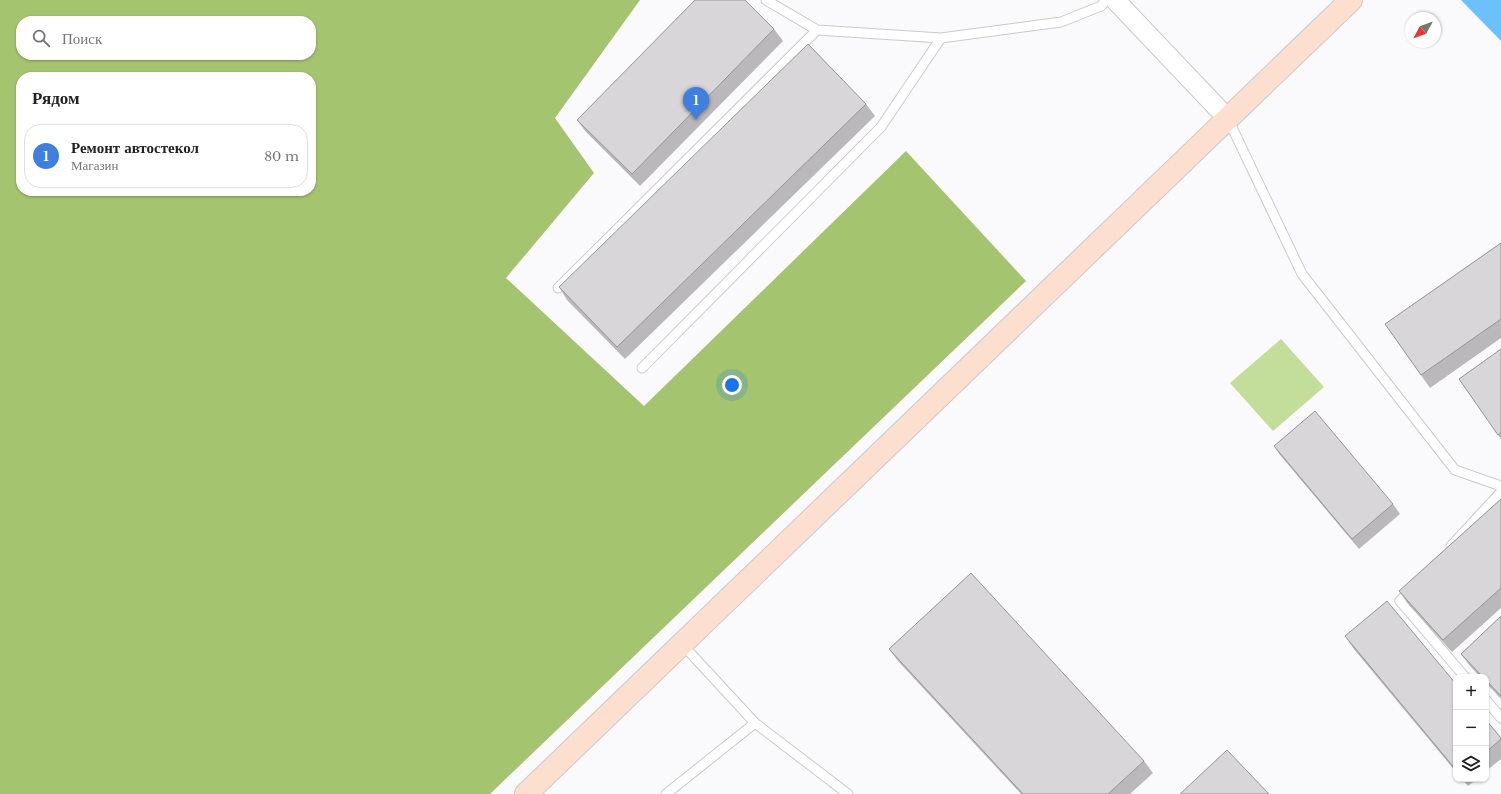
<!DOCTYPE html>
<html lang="ru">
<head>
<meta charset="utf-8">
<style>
  :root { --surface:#fff; --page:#f6f6f6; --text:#222; --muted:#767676; --line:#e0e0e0; --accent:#1a73e8 }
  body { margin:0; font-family:"Libre Baskerville",serif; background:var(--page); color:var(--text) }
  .controls { position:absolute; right:12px; bottom:12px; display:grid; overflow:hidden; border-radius:8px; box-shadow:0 1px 3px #0004 }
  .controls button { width:36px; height:36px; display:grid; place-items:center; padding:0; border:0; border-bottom:1px solid var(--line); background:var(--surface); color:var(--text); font:20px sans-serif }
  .compass { position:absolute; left:1405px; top:12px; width:36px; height:36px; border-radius:50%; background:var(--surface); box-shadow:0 1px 3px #0004; rotate:229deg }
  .you { position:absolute; left:732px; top:385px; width:14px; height:14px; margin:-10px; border:3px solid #fff; border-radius:50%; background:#1a73e8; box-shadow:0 0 0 6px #1a73e833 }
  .badge { display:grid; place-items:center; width:26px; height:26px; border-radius:50%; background:var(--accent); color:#fff; font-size:13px; font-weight:700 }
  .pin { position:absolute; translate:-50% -33px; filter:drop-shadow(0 1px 2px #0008) }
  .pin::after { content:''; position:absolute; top:21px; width:14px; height:12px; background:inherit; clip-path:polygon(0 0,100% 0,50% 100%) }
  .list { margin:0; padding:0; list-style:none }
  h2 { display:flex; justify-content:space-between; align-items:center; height:52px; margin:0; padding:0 16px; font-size:17px }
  h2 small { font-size:13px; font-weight:400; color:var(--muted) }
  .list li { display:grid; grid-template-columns:26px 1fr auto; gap:12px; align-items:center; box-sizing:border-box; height:64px; margin:0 8px 8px; padding:0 8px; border:1px solid var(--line); border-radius:16px }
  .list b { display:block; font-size:15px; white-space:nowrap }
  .list p { margin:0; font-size:13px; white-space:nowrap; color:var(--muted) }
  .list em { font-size:13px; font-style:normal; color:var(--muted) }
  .icon { flex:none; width:22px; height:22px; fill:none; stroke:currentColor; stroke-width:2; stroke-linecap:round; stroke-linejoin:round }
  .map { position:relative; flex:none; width:1501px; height:794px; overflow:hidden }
  .search { position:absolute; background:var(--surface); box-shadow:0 1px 3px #0004; left:16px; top:16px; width:300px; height:44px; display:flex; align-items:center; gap:10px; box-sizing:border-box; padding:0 14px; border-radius:16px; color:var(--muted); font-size:15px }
  .panel { position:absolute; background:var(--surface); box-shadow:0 1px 3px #0004; left:16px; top:72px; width:300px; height:124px; border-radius:16px }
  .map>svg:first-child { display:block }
  .green { fill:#c3de9a }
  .forest { fill:#a4c46f; fill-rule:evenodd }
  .water { fill:#6bc2fb }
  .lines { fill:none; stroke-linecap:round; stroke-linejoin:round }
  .lane-casing { stroke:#cacacc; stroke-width:11 }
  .street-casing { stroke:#cacacc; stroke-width:21 }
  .secondary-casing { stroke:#cacacc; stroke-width:24 }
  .lane { stroke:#fff; stroke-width:9 }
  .street { stroke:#fff; stroke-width:19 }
  .secondary { stroke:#fddfd0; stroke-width:22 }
  .wall { fill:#bab8ba }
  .building { fill:#d8d6d8; stroke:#979697 }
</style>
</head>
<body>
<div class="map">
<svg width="1501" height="794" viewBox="0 0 1501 794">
  <rect width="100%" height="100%" fill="#fafafc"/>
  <path class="green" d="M1281 339 1324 387 1273 431 1230 383Z"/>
  <path class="forest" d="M0 0H640L555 118 594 173 506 278 644 406 906 151 1026 281 490 794H0ZM21 21H311V55H21ZM21 77H311V191H21Z"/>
  <path class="water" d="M1461 0H1501V41Z"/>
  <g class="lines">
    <defs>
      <path id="lane" d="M766 0 817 30 941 38
        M1228 119 1302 274 1455 470 1501 486
        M558 288 817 30
        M642 368 881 127 941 38 1061 22 1101 6 1106 0
        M1451 546 1501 492
        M1411 589 1400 601 1465 677
        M682 644 755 723 848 794
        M1486 700 1501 718
        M666 794 755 723"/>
      <path id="street" d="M1115 0 1228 119"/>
      <path id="secondary" d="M526 794 1351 0"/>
    </defs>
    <use href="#lane" class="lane-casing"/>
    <use href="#street" class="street-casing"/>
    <use href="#secondary" class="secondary-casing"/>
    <use href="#lane" class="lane"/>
    <use href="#street" class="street"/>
    <use href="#secondary" class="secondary"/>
  </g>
  <path class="wall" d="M774 29 783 41 640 186 586 132 577 120Z
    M866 104 875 116 625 359 567 300 559 287Z
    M1501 243V338L1430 388 1385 324Z
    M1501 349V439L1459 379Z
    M1274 446 1393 504 1400 514 1359 549 1280 455Z
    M1501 499V608L1452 652 1408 604 1399 591Z
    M1501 616V699L1486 683V677H1480L1470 666 1461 654Z
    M1345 636 1456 684V772L1353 648Z
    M889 649 1144 761 1153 773 1130 794H1021L898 661Z
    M1486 720 1501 738V759L1486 771Z
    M1462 779H1477L1468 786Z"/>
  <path class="building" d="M695 0H745L774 29 632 174 577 120Z
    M808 44 866 104 617 347 559 287Z
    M1501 243V319L1421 375 1385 324Z
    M1501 349V433L1498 435 1459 379Z
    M1315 411 1393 504 1352 539 1274 446Z
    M1501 499V588L1443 640 1399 591Z
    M971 573 1144 761 1108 794H1023L889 649Z
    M1387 601 1456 684V770L1345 636Z
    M1501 616V696L1486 680V677H1483L1461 654Z
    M1486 720 1501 738V739L1486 752Z
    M1227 750 1269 794H1180Z"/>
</svg>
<div class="controls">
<button>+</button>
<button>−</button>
<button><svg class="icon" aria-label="layers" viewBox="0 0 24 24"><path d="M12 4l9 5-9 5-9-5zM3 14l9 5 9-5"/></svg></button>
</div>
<svg class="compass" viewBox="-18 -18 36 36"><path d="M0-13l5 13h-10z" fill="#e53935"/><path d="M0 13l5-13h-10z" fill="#767676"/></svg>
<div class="you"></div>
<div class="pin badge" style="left:696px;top:120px;background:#3f7fe0">1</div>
<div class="search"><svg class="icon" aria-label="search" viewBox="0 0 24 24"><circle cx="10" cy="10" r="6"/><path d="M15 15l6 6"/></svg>Поиск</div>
<section class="panel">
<h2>Рядом<small></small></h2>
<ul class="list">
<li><span class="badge" style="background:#3f7fe0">1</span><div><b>Ремонт автостекол</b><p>Магазин</p></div><em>80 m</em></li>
</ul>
</section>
</div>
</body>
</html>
